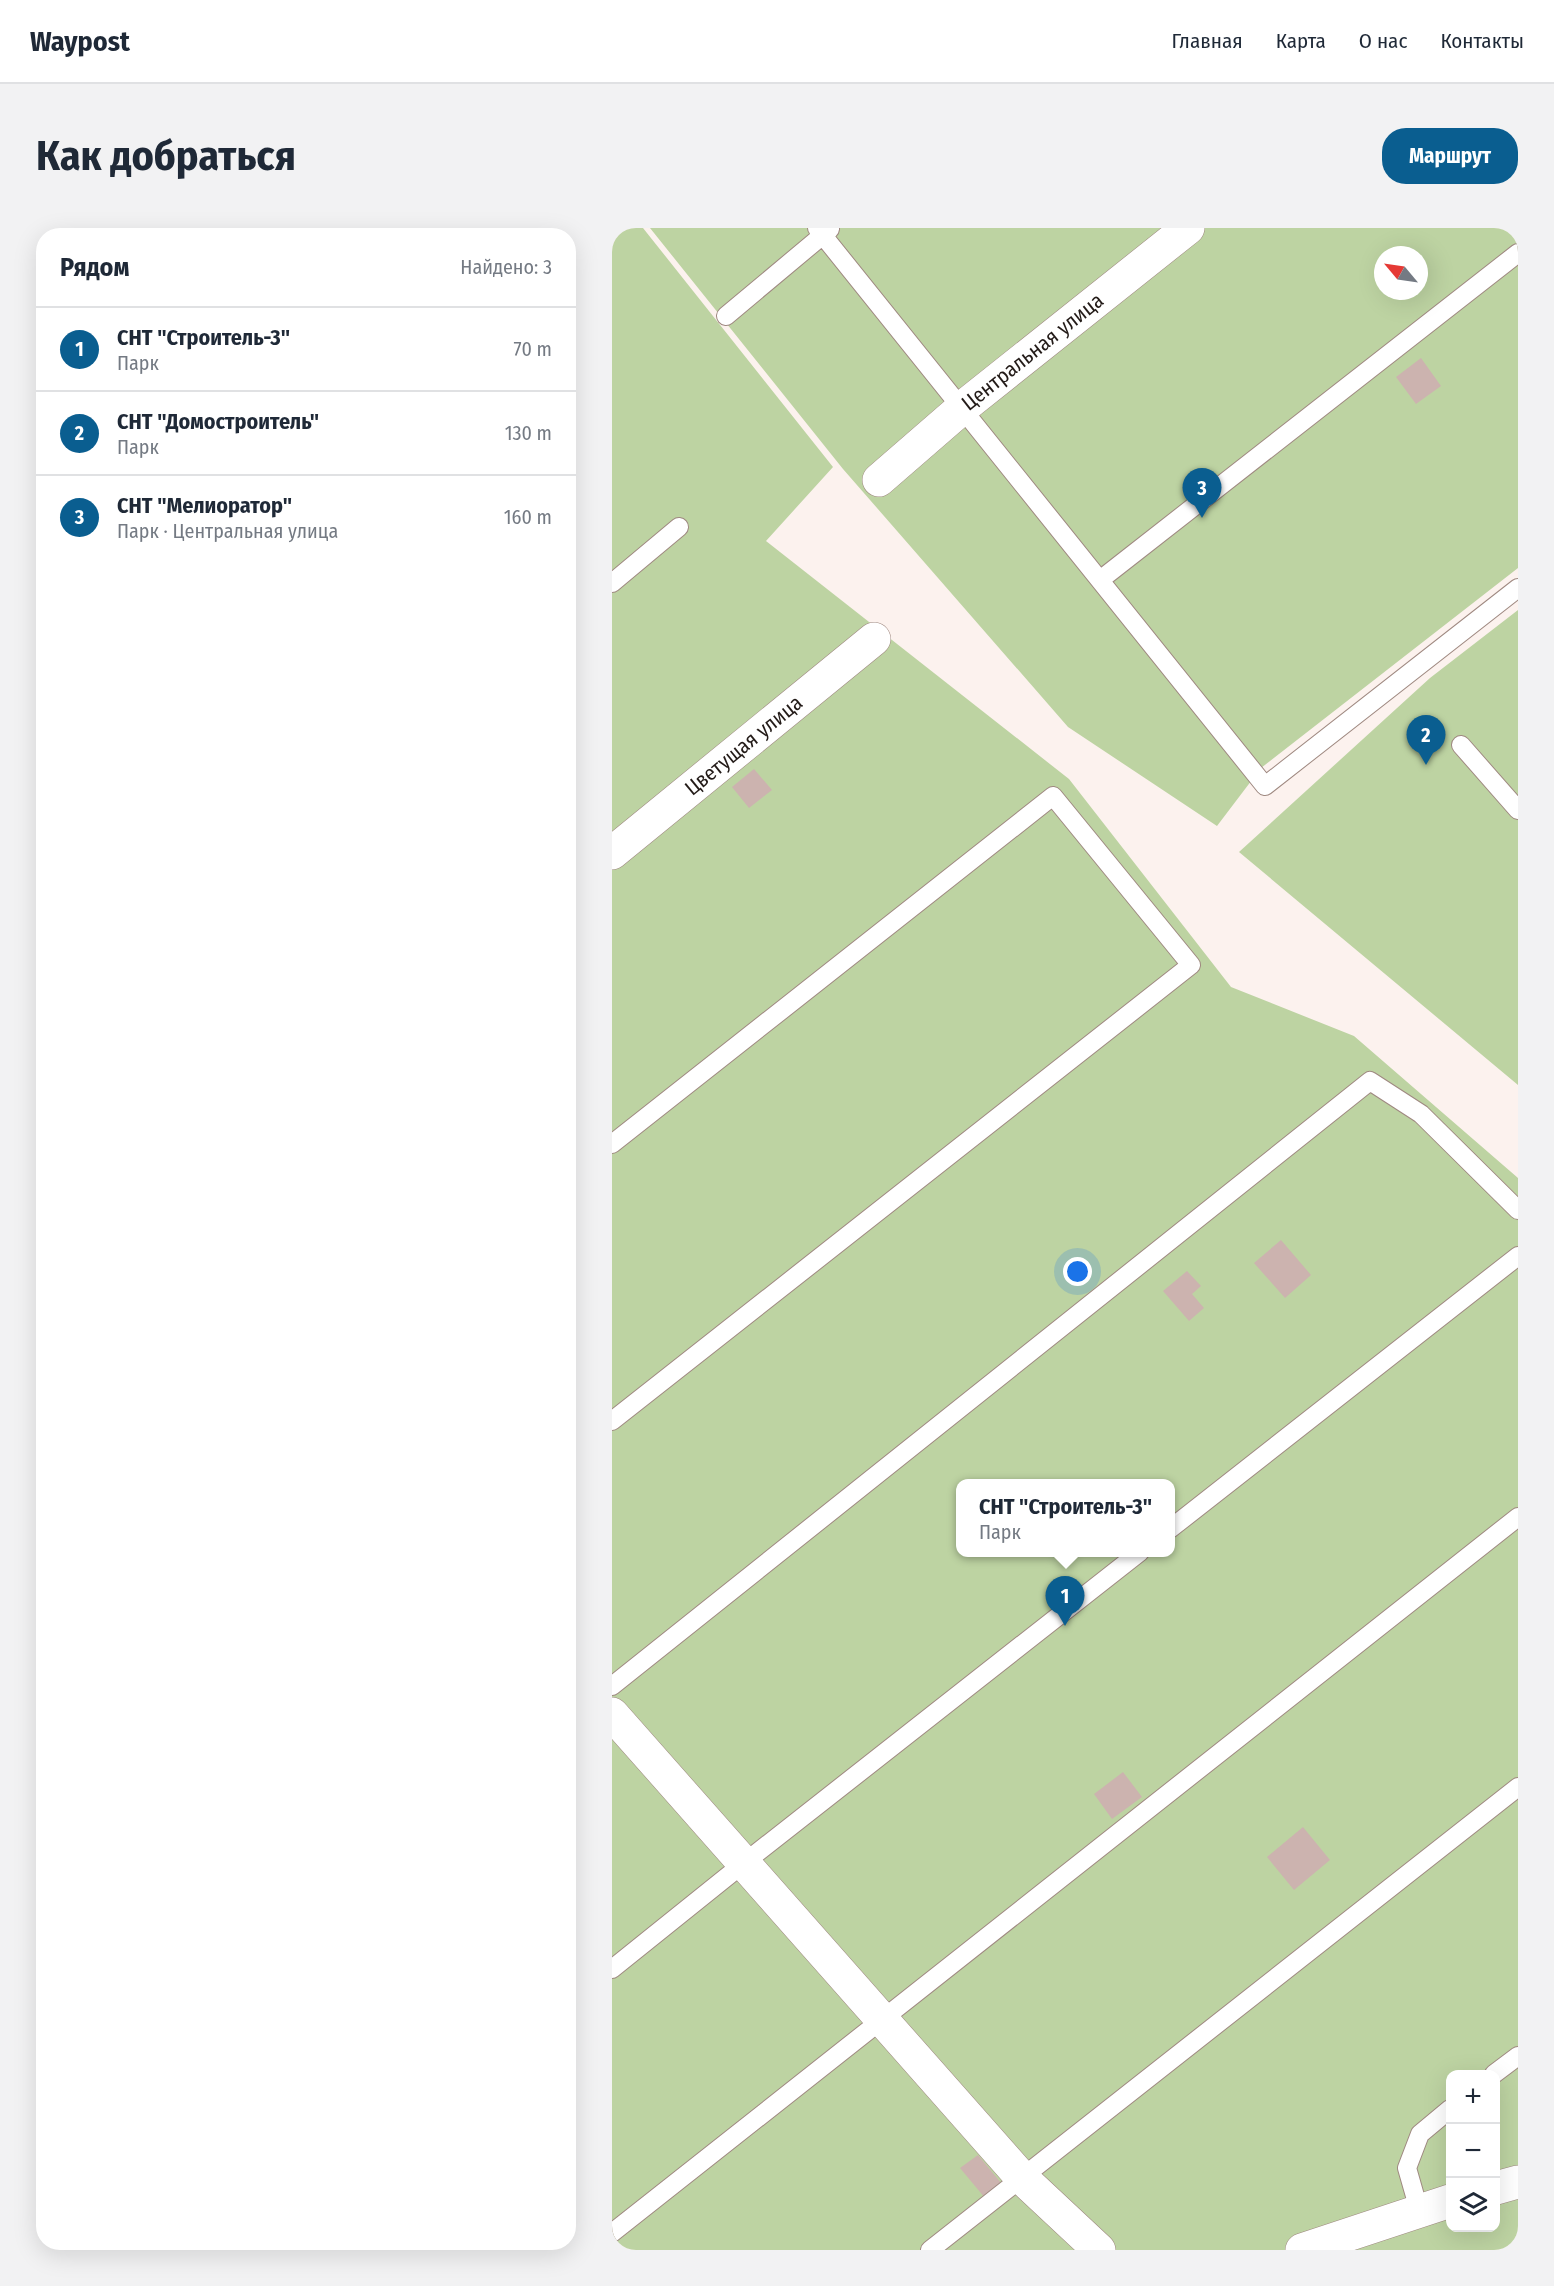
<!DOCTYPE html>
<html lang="ru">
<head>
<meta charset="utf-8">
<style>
  :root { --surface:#fff; --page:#f2f2f3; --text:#1f2937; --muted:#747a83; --line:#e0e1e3; --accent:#0a5e90 }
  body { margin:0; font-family:"Fira Sans Condensed",sans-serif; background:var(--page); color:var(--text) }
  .controls { position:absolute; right:18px; bottom:18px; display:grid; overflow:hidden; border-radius:12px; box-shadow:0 6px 24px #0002 }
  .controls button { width:54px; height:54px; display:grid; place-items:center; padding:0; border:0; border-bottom:2px solid var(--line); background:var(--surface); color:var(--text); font:30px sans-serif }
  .compass { position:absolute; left:762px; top:18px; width:54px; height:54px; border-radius:50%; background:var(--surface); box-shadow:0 6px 24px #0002; rotate:299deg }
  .you { position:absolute; left:466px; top:1044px; width:21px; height:21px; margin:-15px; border:4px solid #fff; border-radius:50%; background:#1a73e8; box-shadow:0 0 0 9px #1a73e833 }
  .badge { display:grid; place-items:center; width:39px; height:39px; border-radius:50%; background:var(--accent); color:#fff; font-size:20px; font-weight:700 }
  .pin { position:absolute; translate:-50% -50px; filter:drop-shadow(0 2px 3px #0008) }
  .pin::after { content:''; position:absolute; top:32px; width:21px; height:18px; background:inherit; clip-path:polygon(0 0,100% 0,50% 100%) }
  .popup { position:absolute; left:344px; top:1251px; width:219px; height:78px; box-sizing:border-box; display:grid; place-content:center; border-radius:12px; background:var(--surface); filter:drop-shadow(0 2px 4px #0005); font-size:20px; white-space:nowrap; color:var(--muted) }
  .popup b { font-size:22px; color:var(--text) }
  .popup::after { content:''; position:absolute; left:50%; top:100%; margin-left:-12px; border:12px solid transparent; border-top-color:var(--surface) }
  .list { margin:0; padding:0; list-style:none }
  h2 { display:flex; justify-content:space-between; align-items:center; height:78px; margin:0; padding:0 24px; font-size:26px }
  h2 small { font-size:20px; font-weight:400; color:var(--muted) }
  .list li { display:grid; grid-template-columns:39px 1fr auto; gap:18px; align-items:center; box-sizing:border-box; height:84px; padding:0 24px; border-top:2px solid var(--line) }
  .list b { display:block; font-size:22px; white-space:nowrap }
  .list p { margin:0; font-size:20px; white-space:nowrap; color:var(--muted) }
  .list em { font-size:20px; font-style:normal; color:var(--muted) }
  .icon { flex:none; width:33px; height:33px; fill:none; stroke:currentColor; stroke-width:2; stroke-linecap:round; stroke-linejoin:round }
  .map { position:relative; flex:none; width:906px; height:2022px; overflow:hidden; border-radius:24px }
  header { display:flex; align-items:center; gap:36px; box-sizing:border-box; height:84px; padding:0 30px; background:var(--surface); border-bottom:2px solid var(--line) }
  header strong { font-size:28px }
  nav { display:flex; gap:33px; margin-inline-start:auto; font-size:21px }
  .intro { display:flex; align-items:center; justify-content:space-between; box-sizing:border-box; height:144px; padding:0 36px }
  h1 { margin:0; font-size:42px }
  .button { padding:15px 27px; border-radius:24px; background:var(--accent); color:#fff; font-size:21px; font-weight:700 }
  main { display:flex; gap:36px; padding:0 36px }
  aside { flex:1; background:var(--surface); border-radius:24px; box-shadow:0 6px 24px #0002 }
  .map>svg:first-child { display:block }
  .green { fill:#bdd3a2; fill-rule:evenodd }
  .building { fill:#ccb3af }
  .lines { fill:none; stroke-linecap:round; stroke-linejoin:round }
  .lane-casing { stroke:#9f8981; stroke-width:20 }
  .street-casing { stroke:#9f8981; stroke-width:34 }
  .lane { stroke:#fff; stroke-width:18 }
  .street { stroke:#fff; stroke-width:33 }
  .labels { text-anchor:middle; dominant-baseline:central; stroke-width:6; stroke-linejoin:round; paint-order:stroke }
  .street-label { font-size:21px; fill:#231b18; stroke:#fcf2ee }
</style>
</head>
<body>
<header>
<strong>Waypost</strong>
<nav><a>Главная</a><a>Карта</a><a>О нас</a><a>Контакты</a></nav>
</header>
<div class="intro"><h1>Как добраться</h1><a class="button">Маршрут</a></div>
<main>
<aside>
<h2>Рядом<small>Найдено: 3</small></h2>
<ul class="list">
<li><span class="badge">1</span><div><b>СНТ &quot;Строитель-3&quot;</b><p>Парк</p></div><em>70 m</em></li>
<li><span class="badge">2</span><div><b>СНТ &quot;Домостроитель&quot;</b><p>Парк</p></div><em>130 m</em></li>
<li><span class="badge">3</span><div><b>СНТ &quot;Мелиоратор&quot;</b><p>Парк · Центральная улица</p></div><em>160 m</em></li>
</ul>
</aside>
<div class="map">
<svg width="906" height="2022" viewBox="0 0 906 2022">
  <rect width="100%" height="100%" fill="#fcf2ee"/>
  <path class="green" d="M0 0H31L221 239 154 313 457 551 619 759 742 808 906 950V2022H0ZM348 1256H558V1324H348ZM838 1846H884V2000H838Z
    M38 0H906V340L649 540 605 598 456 499 231 241ZM771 27H807V63H771Z
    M906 382V857L627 624 818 450Z"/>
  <path class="building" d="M809 130 829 158 804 176 784 149Z
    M142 541 160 562 137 580 120 559Z
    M669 1012 699 1047 673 1070 642 1035Z
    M575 1043 589 1058 580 1066 592 1080 577 1093 551 1063Z
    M511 1544 530 1569 500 1591 482 1566Z
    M691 1599 718 1632 682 1662 655 1629Z
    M366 1927 390 1956 373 1970 348 1940Z"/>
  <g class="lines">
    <defs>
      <path id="lane" d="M205 0 653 558 906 360
        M114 88 218 1
        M488 352 906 25
        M0 355 67 299
        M849 517 906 582
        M0 916 441 568 579 737 0 1193
        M558 1301 906 1028
        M0 1458 758 853 809 886 906 982
        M0 1741 132 1635 528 1324
        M882 1846 906 1828
        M807 1982 795 1940 808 1906 838 1881
        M0 2005 906 1289
        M318 2022 906 1559"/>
      <g id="street">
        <path id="s1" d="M267 252 350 180 576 0"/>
        <path id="s2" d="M0 625 262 411"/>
        <path d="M0 1486 410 1950 487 2022"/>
        <path d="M884 1960 906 1954"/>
        <path d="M690 2022 838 1973"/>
      </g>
    </defs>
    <use href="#lane" class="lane-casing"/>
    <use href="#street" class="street-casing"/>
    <use href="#lane" class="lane"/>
    <use href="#street" class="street"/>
  </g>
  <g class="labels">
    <g class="street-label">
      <text stroke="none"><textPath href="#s1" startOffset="200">Центральная улица</textPath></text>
      <text stroke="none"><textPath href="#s2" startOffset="170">Цветущая улица</textPath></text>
    </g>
  </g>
</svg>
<div class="controls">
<button>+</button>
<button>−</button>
<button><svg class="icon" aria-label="layers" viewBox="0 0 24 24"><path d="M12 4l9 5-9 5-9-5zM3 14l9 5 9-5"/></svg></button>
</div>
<svg class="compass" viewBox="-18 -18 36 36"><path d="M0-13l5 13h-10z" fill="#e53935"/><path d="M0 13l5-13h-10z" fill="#747a83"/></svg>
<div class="you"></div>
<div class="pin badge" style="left:453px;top:1398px">1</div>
<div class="popup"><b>СНТ &quot;Строитель-3&quot;</b>Парк</div>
<div class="pin badge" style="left:814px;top:537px">2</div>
<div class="pin badge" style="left:590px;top:290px">3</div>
</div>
</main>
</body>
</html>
